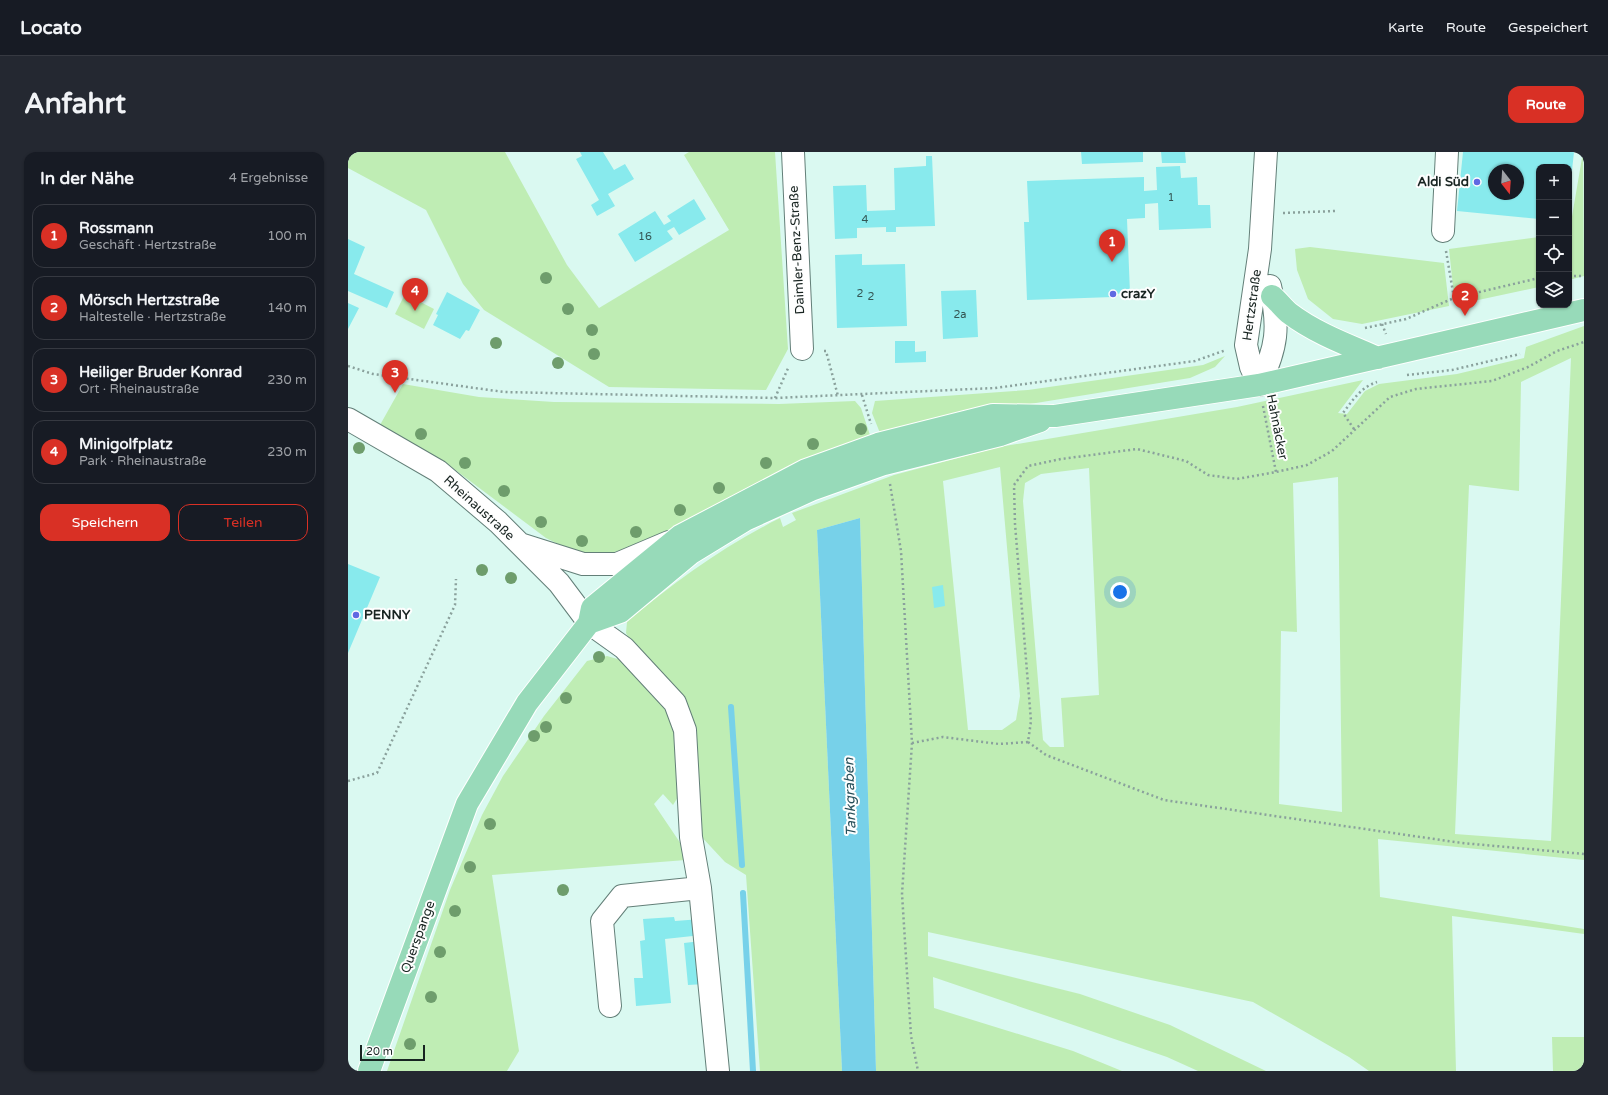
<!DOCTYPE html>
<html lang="de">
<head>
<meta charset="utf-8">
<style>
  :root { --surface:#171b24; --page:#242831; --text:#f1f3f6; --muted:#9ea1a6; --line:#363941; --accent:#d93025 }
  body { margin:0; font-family:"Varela Round",sans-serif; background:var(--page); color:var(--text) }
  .controls { position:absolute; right:12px; top:12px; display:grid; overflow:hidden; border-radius:8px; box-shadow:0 1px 3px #0004 }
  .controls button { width:36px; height:36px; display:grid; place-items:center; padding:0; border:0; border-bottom:1px solid var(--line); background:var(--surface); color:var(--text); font:20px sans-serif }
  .compass { position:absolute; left:1140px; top:12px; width:36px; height:36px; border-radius:50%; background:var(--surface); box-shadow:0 1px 3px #0004; rotate:163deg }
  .scale { position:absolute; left:12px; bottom:10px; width:65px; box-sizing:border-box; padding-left:4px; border:2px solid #182421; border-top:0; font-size:11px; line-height:14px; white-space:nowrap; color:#182421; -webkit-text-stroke:3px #fefefe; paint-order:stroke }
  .you { position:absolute; left:772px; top:440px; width:14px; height:14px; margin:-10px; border:3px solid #fff; border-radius:50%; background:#1a73e8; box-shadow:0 0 0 6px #1a73e833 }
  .badge { display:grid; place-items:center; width:26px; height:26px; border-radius:50%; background:var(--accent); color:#fff; font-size:13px; font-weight:700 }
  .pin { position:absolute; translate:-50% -33px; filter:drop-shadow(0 1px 2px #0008) }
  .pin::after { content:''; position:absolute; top:21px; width:14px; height:12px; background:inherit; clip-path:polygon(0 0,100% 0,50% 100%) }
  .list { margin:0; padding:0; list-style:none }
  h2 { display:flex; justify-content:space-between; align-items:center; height:52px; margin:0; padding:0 16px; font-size:17px }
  h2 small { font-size:13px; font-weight:400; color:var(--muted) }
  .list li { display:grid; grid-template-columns:26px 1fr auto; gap:12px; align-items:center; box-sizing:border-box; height:64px; margin:0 8px 8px; padding:0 8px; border:1px solid var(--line); border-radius:12px }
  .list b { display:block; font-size:15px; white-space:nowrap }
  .list p { margin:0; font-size:13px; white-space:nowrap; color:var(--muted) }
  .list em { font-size:13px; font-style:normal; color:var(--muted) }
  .actions { display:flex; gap:8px; padding:12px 16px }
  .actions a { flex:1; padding:9px 0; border:1px solid var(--accent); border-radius:12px; text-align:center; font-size:14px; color:var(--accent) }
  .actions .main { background:var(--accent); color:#fff }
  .icon { flex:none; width:22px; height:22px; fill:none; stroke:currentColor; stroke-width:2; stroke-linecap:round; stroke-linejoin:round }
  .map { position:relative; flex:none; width:1236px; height:919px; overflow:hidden; border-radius:12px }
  header { display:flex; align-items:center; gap:24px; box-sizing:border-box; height:56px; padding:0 20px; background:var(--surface); border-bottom:1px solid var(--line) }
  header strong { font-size:19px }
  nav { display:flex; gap:22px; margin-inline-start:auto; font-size:14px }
  .intro { display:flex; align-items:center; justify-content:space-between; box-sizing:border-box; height:96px; padding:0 24px }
  h1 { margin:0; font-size:28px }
  .button { padding:10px 18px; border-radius:12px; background:var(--accent); color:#fff; font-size:14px; font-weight:700 }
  main { display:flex; gap:24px; padding:0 24px }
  aside { flex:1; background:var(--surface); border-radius:12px; box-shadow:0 1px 3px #0004 }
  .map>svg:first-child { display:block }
  .green { fill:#bfedb4; fill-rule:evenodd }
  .water { fill:#77d1e9 }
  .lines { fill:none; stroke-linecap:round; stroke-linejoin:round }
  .stream { stroke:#77d1e9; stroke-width:6 }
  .building { fill:#88eaed; fill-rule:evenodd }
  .minor-casing { stroke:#637f78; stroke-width:24 }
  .major-casing { stroke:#fff; stroke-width:24 }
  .path { stroke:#8aa19c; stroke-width:2.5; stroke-dasharray:2 3; stroke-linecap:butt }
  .minor { stroke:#fff; stroke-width:22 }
  .major { stroke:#97dab9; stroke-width:22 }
  .tree { fill:#6e9d6c }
  .poi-dot { fill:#6069e2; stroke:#fefefe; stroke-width:1.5 }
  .labels { text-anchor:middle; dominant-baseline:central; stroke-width:4; stroke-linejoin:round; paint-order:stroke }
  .number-label { font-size:11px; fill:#345654 }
  .poi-label { font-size:13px; font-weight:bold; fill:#182421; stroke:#fefefe; text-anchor:start }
  .street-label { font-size:13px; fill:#182421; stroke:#fefefe }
  .water-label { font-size:14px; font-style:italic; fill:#264f59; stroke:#fefefe }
</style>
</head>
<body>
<header>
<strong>Locato</strong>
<nav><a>Karte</a><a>Route</a><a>Gespeichert</a></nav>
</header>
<div class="intro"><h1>Anfahrt</h1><a class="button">Route</a></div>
<main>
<aside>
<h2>In der Nähe<small>4 Ergebnisse</small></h2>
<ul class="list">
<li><span class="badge">1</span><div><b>Rossmann</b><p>Geschäft · Hertzstraße</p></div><em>100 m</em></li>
<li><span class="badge">2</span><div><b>Mörsch Hertzstraße</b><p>Haltestelle · Hertzstraße</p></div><em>140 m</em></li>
<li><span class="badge">3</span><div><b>Heiliger Bruder Konrad</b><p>Ort · Rheinaustraße</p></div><em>230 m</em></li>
<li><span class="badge">4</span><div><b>Minigolfplatz</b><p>Park · Rheinaustraße</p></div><em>230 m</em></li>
</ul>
<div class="actions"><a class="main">Speichern</a><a>Teilen</a></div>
</aside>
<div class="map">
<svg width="1236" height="919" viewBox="0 0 1236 919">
  <rect width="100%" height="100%" fill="#daf9f1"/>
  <path class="green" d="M0 0H157L219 113 251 156 381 78 336 3 341 0H427L440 197 418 238 261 235 136 158 115 132 78 58 0 16Z
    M1235 0 1236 124 1221 128V82Z
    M1191 85V135L1107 153 1101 97Z
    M962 95 1096 111 1101 154 1014 172 985 167 960 147 949 118 947 97Z
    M57 142 86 157 76 177 47 162Z
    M1236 174V708L1030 687 1032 745 1236 777V782L1104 764 1108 919H1021L1001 905 905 850 580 780V804L732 842 822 873 918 919H850L819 905 585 825 586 856 725 899 774 919H528L512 366 469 378 494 919H412L398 723 377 710 350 681 345 608 278 481 279 470C326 430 376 394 432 366L435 375 448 368 444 361 546 323 651 295 889 255 1015 228 990 261 999 262 1017 239 1031 232 1109 222 1176 206 1178 195ZM1223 206 1203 689 1107 682 1121 333 1171 339 1173 230ZM652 315 672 544 668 568 654 578H620L595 329ZM741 316 751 543 713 546 716 595H702L695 588 675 349 677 331 693 322ZM990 325 994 660 931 652 933 479 949 480 945 331Z
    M877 204 867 215 842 226 632 260 534 286 524 261 527 249 680 238 855 213Z
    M55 232 131 245 206 250 431 252 507 249 513 256 524 289 358 360 285 395 249 405 228 401 198 386 102 314 32 273Z
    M259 504 273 508 313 548 326 577 330 617V645L325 653 315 642 306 652 335 695 338 708 144 723 171 899 159 919H39L102 738 134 663 155 624 196 564 239 509Z
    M1204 885H1236V919H1205Z"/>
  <path class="water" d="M512 366 528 919H494L469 378Z"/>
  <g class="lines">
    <path class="stream" d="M383 555 394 713
      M395 741 405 919"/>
  </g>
  <path class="building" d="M232 0H255L266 18 277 12 286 27 260 42 267 54 249 64 243 53 251 48 228 7 234 4Z
    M733 0H795V10L734 12Z
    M813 0H837L838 11H814Z
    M1115 0H1226L1222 37 1221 15H1191V67L1109 59ZM1146 18H1170V42H1146Z
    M578 4H584L587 74 548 75V80H538V75L509 76V86L487 87 485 34 518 33 519 59 547 58 546 16 578 14Z
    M832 14 833 26 849 25 850 53H862L863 76 811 78 810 51 797 52V66L779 67 782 141 765 142V145L679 148 676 70H681L679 29 796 25V39L809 38 808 15Z
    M346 47 358 67 331 83 326 75 319 79 325 87 287 110 270 82 307 59 316 73 323 69 319 64Z
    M0 87 17 95 6 122 46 140 39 156 0 139Z
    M514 102V113L557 112 559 174 489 176 487 103Z
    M628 138 630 185 595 187 593 139Z
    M99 140 132 158 121 179 118 178 112 187 85 173 90 163 88 162Z
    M0 151 11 156 0 177Z
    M547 189H567V200L578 199V210L547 211Z
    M0 412 32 425 0 501Z
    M595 433 597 454 586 456 584 435Z
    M326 765 327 769 353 767 354 783 317 787 323 851 288 854 286 826H295L292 789 297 788 295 767Z
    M353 789 357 832 340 833 336 791Z"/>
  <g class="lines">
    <defs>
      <path id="minor" d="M445 0 454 197
        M1095 79 1099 0
        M911 233 903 215 898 193 912 97 918 0
        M911 233C929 196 932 175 922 134
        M0 267 90 319 150 370 211 431 241 471 276 496 327 551 337 578 343 685 352 736 370 919
        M175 393 235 412H269L321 390
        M262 854 254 769 274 744 352 736"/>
      <path id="major" d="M924 144C930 149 935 156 941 161 967 181 1000 193 1030 206
        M241 471 272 460 343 401 397 368 463 338 536 312 652 283 692 269
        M21 919 119 652 179 551 241 471 244 456 332 384 458 318 530 292 645 263 707 264 911 233 1236 158"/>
    </defs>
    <use href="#minor" class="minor-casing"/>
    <use href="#major" class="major-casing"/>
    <path class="path" d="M935 61 988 59
      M1098 99 1106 146
      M1221 124H1236
      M1034 172 1038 182
      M1017 176 1058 167 1106 146 1191 126
      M476 199H478L490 244
      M0 214 25 222 156 240 427 246 647 236 847 209 878 198
      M1059 223 1104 218 1172 202
      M514 243 523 272
      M427 246 441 214
      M915 254 928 320
      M1006 277 995 261C1004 249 1013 235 1029 230
      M542 332 553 399 564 591 554 742 563 884 570 919
      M680 590 698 603 816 648 1114 691 1236 702
      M564 591 595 585 651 592 680 590 683 569 667 372 666 333 680 314 713 307 789 297 838 309 860 323 889 327 928 320 959 313 984 299 1042 245 1068 237 1144 229 1180 215 1209 199 1236 190
      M0 629 29 621 107 453 108 427"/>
    <use href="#minor" class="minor"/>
    <use href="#major" class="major"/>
  </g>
  <g class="tree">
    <circle cx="198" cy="126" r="6"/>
    <circle cx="220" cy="157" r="6"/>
    <circle cx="244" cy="178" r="6"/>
    <circle cx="148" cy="191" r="6"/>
    <circle cx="246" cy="202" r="6"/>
    <circle cx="210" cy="211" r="6"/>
    <circle cx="513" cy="277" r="6"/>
    <circle cx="73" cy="282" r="6"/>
    <circle cx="465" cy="292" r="6"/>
    <circle cx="11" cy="296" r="6"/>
    <circle cx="117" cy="311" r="6"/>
    <circle cx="418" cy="311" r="6"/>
    <circle cx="371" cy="336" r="6"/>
    <circle cx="156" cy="339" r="6"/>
    <circle cx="332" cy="358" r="6"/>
    <circle cx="193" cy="370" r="6"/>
    <circle cx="288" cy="380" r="6"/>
    <circle cx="234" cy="389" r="6"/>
    <circle cx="134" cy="418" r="6"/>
    <circle cx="163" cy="426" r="6"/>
    <circle cx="251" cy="505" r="6"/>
    <circle cx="218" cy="546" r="6"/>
    <circle cx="198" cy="575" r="6"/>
    <circle cx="186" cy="584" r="6"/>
    <circle cx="142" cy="672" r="6"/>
    <circle cx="122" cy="715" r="6"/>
    <circle cx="215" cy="738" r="6"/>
    <circle cx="107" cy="759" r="6"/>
    <circle cx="92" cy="800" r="6"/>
    <circle cx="83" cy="845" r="6"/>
    <circle cx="62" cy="892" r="6"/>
  </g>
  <g class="poi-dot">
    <circle cx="1129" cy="30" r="4"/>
    <circle cx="765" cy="142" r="4"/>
    <circle cx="8" cy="463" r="4"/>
  </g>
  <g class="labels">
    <g class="number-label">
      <text x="823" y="45">1</text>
      <text x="517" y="67">4</text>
      <text x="297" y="84">16</text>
      <text x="512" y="141">2</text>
      <text x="523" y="144">2</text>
      <text x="612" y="162">2a</text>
    </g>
    <g class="poi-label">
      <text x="1121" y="30" text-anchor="end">Aldi Süd</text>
      <text x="773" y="142">crazY</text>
      <text x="16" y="463">PENNY</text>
    </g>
    <g class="street-label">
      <text transform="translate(449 98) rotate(-93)">Daimler-Benz-Straße</text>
      <text transform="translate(904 153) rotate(-82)">Hertzstraße</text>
      <text transform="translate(929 275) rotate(79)">Hahnäcker</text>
      <text transform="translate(131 356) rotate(42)">Rheinaustraße</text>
      <text transform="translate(70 785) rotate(-70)">Querspange</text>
    </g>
    <g class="water-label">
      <text transform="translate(502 645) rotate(-92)">Tankgraben</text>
    </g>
  </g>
</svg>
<div class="controls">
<button>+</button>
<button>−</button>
<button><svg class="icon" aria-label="locate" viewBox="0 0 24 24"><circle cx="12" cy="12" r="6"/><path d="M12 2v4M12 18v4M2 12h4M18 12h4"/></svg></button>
<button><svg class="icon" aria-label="layers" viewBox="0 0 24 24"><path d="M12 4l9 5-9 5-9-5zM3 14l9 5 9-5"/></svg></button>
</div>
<svg class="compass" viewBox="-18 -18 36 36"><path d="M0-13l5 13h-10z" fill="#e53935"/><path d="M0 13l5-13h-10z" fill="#9ea1a6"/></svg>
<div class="scale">20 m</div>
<div class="you"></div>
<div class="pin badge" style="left:764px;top:110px">1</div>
<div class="pin badge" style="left:1117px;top:164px">2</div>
<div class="pin badge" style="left:47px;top:241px">3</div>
<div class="pin badge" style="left:67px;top:159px">4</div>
</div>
</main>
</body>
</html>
